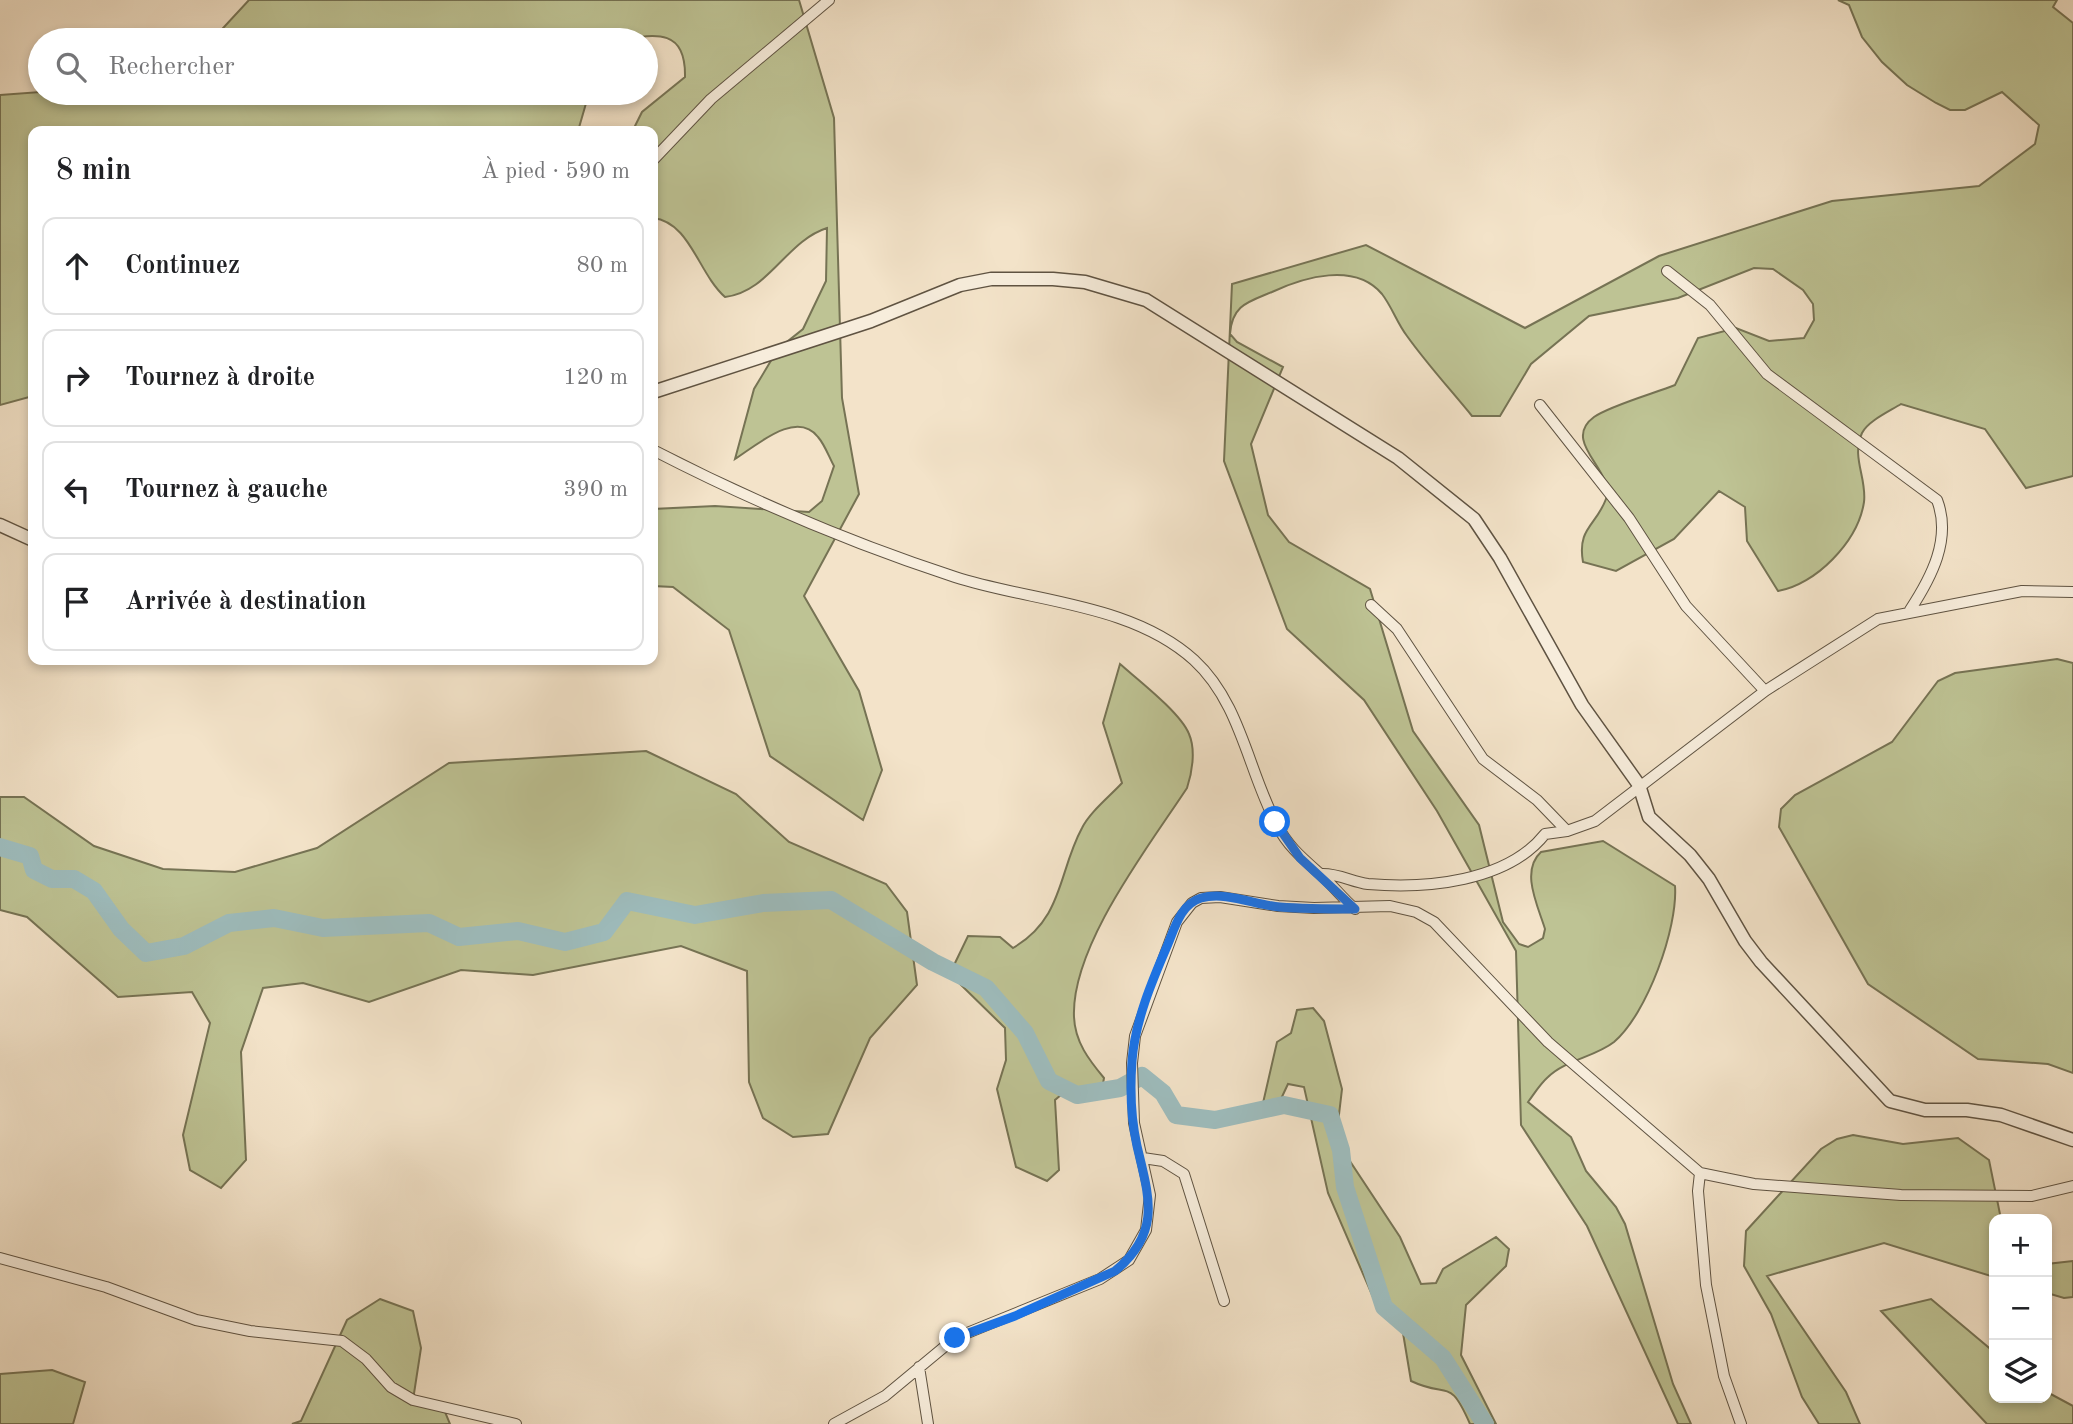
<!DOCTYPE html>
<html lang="fr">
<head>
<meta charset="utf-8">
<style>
  :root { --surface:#fff; --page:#f2f2f2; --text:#202124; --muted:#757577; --line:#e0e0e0 }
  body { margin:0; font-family:"Old Standard TT",serif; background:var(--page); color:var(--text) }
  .controls { position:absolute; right:21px; bottom:21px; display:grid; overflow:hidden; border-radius:14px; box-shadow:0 4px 10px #0003 }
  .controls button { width:63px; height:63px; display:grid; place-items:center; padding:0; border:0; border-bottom:2px solid var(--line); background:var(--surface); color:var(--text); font:35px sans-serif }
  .stop { position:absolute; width:21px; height:21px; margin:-16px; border:5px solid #1a73e8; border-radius:50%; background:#fff }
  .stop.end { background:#1a73e8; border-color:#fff; box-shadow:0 2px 7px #0008 }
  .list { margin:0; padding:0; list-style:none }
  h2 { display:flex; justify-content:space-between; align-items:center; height:91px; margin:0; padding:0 28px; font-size:30px }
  h2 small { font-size:23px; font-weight:400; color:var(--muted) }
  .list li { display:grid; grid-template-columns:46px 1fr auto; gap:21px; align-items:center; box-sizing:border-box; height:98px; margin:0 14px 14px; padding:0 14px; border:2px solid var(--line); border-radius:14px }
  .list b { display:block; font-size:26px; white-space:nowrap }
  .list em { font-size:23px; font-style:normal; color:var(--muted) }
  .icon { flex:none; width:38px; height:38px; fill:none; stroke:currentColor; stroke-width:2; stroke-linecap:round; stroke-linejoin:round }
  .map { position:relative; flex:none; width:2073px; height:1424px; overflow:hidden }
  .search { position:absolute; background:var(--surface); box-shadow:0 4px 10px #0003; left:28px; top:28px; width:630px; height:77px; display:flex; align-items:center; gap:18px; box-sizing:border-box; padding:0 24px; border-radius:38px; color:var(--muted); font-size:26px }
  .panel { position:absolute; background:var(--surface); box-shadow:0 4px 10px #0003; left:28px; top:126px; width:630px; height:539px; border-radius:14px }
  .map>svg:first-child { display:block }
  .green { fill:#bec394; stroke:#767354; stroke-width:2 }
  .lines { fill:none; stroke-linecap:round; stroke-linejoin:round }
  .river { stroke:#9ebdbe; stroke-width:18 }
  .minor-casing { stroke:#5f5342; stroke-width:12 }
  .tertiary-casing { stroke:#5f5342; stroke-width:15 }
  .minor { stroke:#f7eddc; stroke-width:10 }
  .tertiary { stroke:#f7eddc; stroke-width:12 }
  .route { stroke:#1a73e8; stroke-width:9 }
</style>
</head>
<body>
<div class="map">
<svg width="2073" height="1424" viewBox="0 0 2073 1424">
  <rect width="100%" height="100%" fill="#f3e3c9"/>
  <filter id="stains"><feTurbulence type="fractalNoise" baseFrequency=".00286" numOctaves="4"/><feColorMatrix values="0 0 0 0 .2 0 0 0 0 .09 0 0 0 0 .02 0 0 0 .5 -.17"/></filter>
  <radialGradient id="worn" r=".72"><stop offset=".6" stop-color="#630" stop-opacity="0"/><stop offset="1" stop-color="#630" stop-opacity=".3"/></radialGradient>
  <path class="green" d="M249 0H799L834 118 842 398 859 494 804 596 859 691 882 770 863 820 770 756 729 630 673 587 653 586V509L715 506 809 512 822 501 834 466C829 457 825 445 818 437 796 409 756 446 735 459L754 389 778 349 803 329 826 281 827 228C786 241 769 292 725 297 698 273 690 222 653 218V131H634V128L642 112 685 77C686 28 656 34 619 40H212Z
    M1838 0H2057L2053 7 2073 23V476L2026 488 1985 429 1901 404C1890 411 1868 421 1862 433 1851 457 1867 478 1864 502 1858 542 1815 585 1778 591L1747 541 1745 507 1719 491 1674 539 1616 571 1583 562C1577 528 1596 526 1606 499 1616 471 1560 442 1594 417 1609 406 1655 393 1675 385L1698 338 1736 328 1769 341 1804 338 1814 320 1813 304 1803 290 1773 269 1754 268 1678 298 1589 316 1531 364 1500 416H1472C1450 389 1427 364 1407 336 1397 323 1392 307 1382 294 1355 262 1304 277 1272 292 1248 302 1232 305 1230 334L1237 342 1283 367 1251 444 1268 515 1289 542 1370 589 1413 731 1479 825 1503 922 1519 944 1528 947 1543 938 1545 929C1538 906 1520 871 1541 852L1603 841 1675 886C1678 928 1647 1014 1614 1042 1595 1057 1565 1060 1548 1077 1540 1084 1534 1094 1528 1102L1571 1137 1586 1171 1616 1207 1625 1224 1673 1384 1691 1424H1678L1587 1226 1521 1125 1516 951 1437 811 1364 700 1287 629 1224 461 1232 284 1366 245 1525 328 1659 256 1832 201 1979 186 2035 144 2039 125 2002 92 1965 110H1950L1936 103 1907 85 1882 62 1862 37 1849 5Z
    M40 92V93H589L578 131H33V396L0 405V95Z
    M2057 659 2073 663V1073L2048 1064 1978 1059 1868 984 1779 827 1781 809 1795 795 1892 742 1938 681 1955 673Z
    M1120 664C1137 679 1181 713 1189 734 1196 750 1192 773 1187 788 1149 846 1071 946 1074 1017 1075 1042 1089 1060 1104 1078L1101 1095 1068 1089 1055 1100 1059 1170 1047 1181 1016 1167 997 1089 1006 1060 1005 1028 957 981 955 963 968 936 1000 937 1013 948C1064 918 1058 872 1082 828 1090 812 1109 797 1122 783L1103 723Z
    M646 751 736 794 789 842 886 884 907 912 917 985 870 1038 828 1134 793 1137 763 1118 749 1082 747 971 681 946 533 975 461 970 369 1002 303 983 263 988 241 1052 246 1160 221 1188 190 1170 183 1135 210 1023 192 992 118 997 27 917 0 910V797H24L94 846 163 869 235 872 317 848 449 763Z
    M1313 1008 1324 1021 1342 1089 1336 1140 1400 1237 1421 1284 1436 1283 1443 1269 1496 1237 1509 1249 1506 1266 1466 1305 1461 1355 1496 1424H1470C1449 1376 1449 1399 1411 1381L1403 1333 1373 1297 1328 1193 1304 1087 1288 1084 1280 1101 1263 1103 1277 1042 1291 1033 1297 1010Z
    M1853 1135 1903 1144 1958 1138 1989 1160 2001 1219H1994V1277L1884 1243 1767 1276 1846 1392 1860 1424H1819L1802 1397 1771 1314 1744 1266 1746 1231 1821 1149 1837 1139Z
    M2073 1261V1297L2064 1298 2047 1293V1264Z
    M380 1299 413 1311 421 1348 413 1400 443 1407 450 1424H292L301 1421 347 1320Z
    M1931 1299 1994 1352V1398H2047V1392L2073 1406V1424H1987L1881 1311Z
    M52 1370 85 1382 73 1424H0V1374Z"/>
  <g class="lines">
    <path class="river" d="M0 847 30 856 34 870 52 879H74L94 891 121 929 146 953 184 946 229 923 274 918 323 928 429 923 459 937 518 931 565 942 604 932 627 901 695 915 763 903 831 900 933 962 986 988 1025 1033 1049 1081 1077 1095 1120 1088 1142 1076 1163 1093 1176 1115 1215 1120 1284 1105 1330 1115 1341 1150 1345 1187 1384 1307 1443 1358 1485 1424"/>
    <defs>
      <path id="minor" d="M653 160 711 99 829 0
        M1667 271 1710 305 1767 374 1937 500C1952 539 1931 578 1910 610
        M1540 405 1629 518 1686 606 1765 691
        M653 450C750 500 851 543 955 577 1032 602 1131 603 1194 660 1241 703 1248 771 1277 825 1287 845 1301 857 1318 872 1331 883 1342 898 1355 909
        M1371 605 1397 629 1483 759 1537 800 1567 831
        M1321 874C1338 873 1352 882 1368 884 1426 889 1507 882 1545 834L1567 831 1595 821 1765 691 1878 619 2022 591 2073 592
        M1143 1158 1163 1161 1184 1174 1224 1301
        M1700 1173 1698 1191 1706 1285 1724 1376 1741 1424
        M0 1258 106 1287 196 1320 250 1331 342 1341 366 1359 391 1387 413 1400 516 1424
        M919 1367 928 1424
        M834 1424 885 1396 955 1338 1100 1279 1129 1260 1146 1230 1150 1195 1134 1123 1132 1063 1135 1036 1177 922 1192 903 1201 898 1220 897 1278 906 1314 908 1390 906 1416 912 1434 922 1548 1042 1700 1173 1754 1184 1901 1195 2032 1196 2073 1186"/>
      <path id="tertiary" d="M653 392 871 321 960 285 991 279H1053L1085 282 1146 300 1398 458 1474 519 1500 558 1582 705 1639 785 1649 817 1690 855 1709 879 1745 941 1761 962 1890 1101 1925 1110H1967L2001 1115 2073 1140
        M0 525 33 540"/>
    </defs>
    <use href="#minor" class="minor-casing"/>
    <use href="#tertiary" class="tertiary-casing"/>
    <use href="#minor" class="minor"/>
    <use href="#tertiary" class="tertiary"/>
  </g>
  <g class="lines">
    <path class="route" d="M955 1338 1015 1316 1115 1271C1162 1232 1149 1197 1137 1146 1131 1119 1130 1088 1132 1061 1135 1021 1152 981 1168 944 1175 927 1181 904 1201 898 1226 891 1255 905 1280 907 1305 909 1330 909 1355 909L1300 858 1275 822"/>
  </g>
  <rect width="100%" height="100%" filter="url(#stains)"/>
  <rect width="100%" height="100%" fill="url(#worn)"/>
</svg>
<div class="controls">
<button>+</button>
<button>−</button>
<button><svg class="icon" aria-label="layers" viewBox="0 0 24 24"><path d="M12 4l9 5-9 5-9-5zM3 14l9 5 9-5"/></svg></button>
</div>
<div class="stop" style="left:1275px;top:822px"></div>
<div class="stop end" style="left:955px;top:1338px"></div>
<div class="search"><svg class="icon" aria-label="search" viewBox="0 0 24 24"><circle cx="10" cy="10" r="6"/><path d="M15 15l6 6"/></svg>Rechercher</div>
<section class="panel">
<h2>8 min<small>À pied · 590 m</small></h2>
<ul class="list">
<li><svg class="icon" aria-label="ahead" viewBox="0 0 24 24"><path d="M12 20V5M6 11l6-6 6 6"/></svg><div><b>Continuez</b></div><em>80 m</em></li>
<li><svg class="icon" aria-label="right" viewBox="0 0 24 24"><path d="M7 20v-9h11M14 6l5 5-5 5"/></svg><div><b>Tournez à droite</b></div><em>120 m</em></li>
<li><svg class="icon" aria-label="left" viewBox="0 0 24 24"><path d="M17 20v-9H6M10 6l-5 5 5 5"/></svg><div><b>Tournez à gauche</b></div><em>390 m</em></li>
<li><svg class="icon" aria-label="arrive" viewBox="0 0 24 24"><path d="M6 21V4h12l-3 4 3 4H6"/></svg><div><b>Arrivée à destination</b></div></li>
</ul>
</section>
</div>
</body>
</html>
